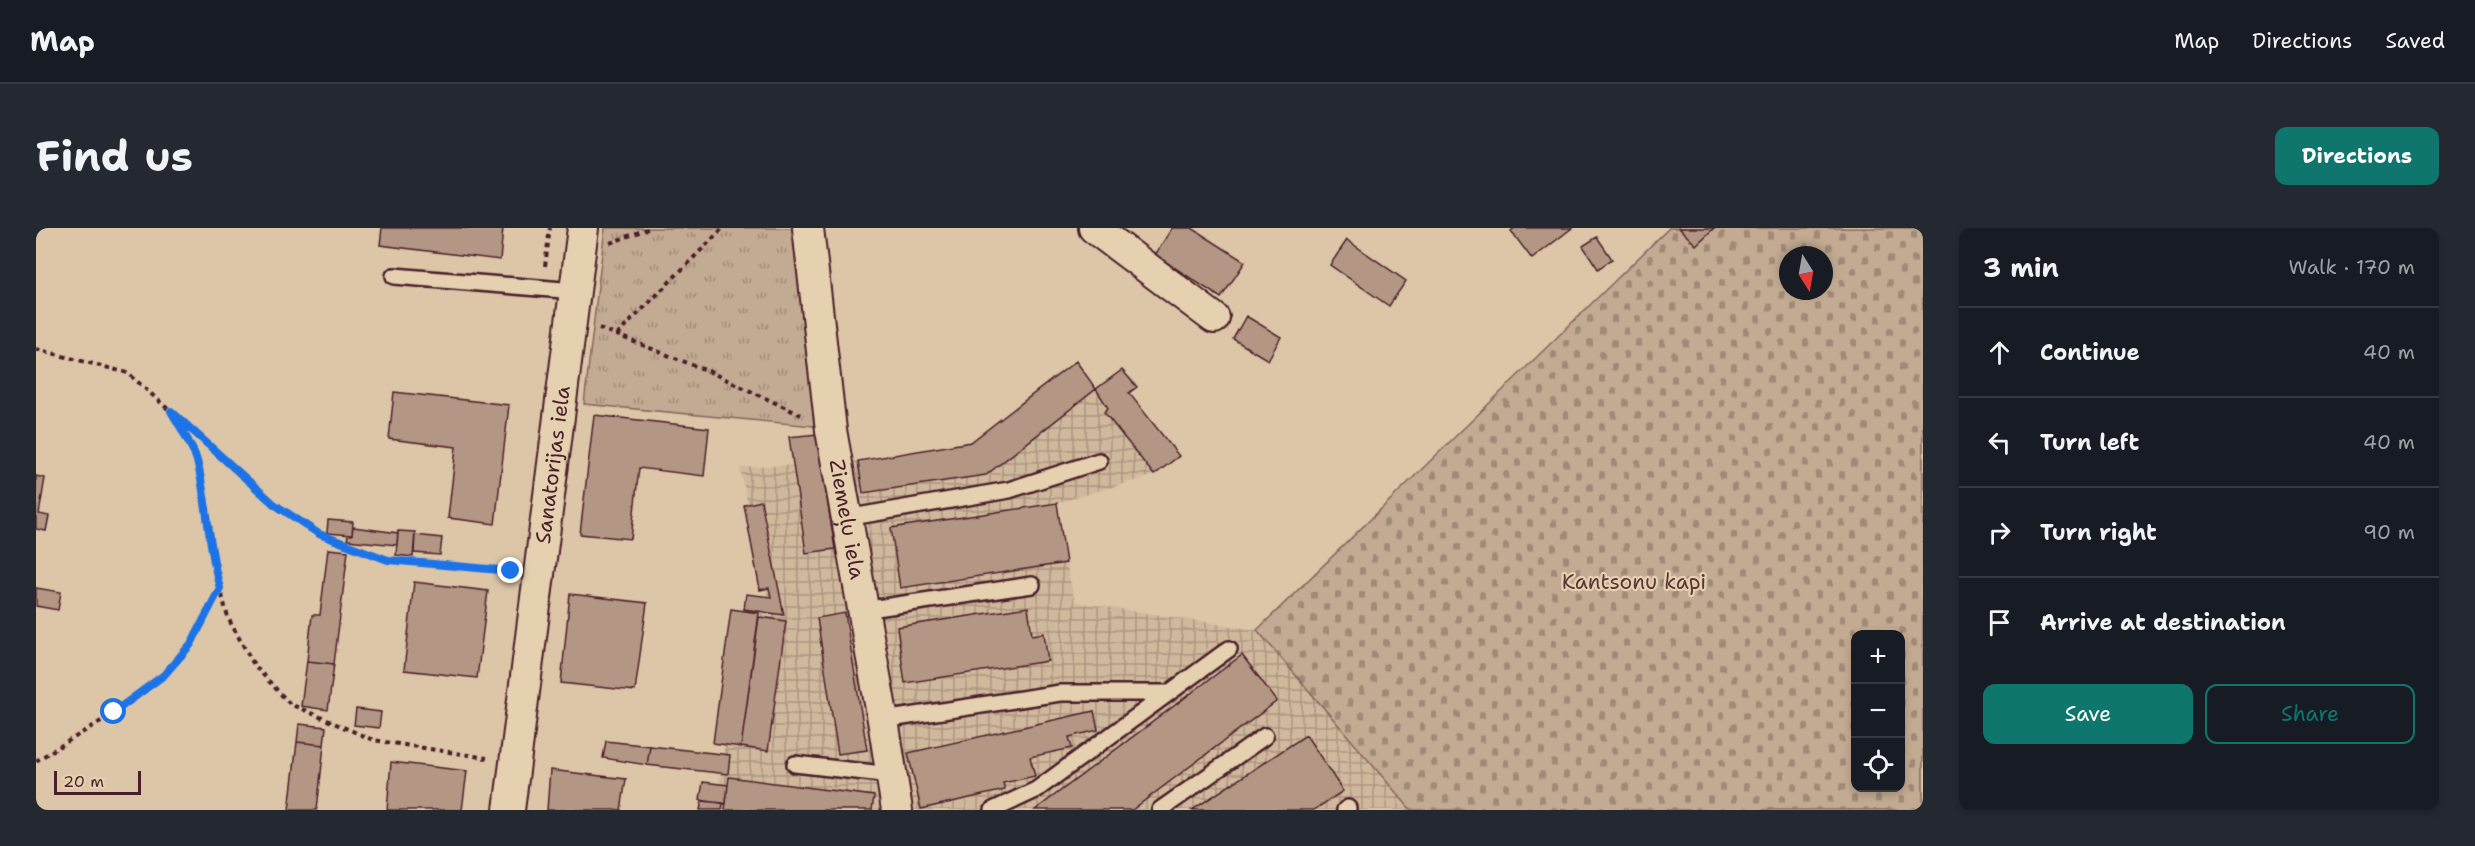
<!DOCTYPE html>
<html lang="en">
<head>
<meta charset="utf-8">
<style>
  :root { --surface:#171b24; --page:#242831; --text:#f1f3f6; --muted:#9ea1a6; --line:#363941; --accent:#0f766e }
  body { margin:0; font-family:"Shantell Sans",sans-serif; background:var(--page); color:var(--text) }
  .controls { position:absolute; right:18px; bottom:18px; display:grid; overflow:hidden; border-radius:12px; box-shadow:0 3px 9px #0003 }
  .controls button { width:54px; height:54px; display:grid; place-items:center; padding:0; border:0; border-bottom:2px solid var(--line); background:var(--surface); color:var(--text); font:30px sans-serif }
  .compass { position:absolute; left:1743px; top:18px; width:54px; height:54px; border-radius:50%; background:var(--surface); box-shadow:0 3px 9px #0003; rotate:169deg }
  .scale { position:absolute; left:18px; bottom:15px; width:87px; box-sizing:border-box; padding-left:6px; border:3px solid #4a1f2b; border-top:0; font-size:16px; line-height:21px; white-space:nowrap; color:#4a1f2b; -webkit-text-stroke:4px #e5d1af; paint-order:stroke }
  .stop { position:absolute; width:18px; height:18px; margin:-14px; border:4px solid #1a73e8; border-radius:50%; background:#fff }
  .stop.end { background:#1a73e8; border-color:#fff; box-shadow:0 2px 6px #0008 }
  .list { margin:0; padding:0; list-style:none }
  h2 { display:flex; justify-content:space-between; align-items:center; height:78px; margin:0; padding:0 24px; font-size:26px }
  h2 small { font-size:20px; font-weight:400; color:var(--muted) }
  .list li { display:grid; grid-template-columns:39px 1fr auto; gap:18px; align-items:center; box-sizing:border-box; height:90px; padding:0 24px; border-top:2px solid var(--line) }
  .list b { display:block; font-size:22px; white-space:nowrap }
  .list em { font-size:20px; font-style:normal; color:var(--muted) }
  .actions { display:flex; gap:12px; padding:18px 24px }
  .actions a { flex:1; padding:14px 0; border:2px solid var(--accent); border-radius:12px; text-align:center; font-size:21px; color:var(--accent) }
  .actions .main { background:var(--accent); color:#fff }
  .icon { flex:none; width:33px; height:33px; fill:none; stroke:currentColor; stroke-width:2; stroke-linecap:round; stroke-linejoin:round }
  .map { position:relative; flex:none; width:1887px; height:582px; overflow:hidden; border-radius:12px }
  header { display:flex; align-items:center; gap:36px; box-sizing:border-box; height:84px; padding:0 30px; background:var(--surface); border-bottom:2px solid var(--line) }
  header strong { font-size:28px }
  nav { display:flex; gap:33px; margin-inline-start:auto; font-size:21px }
  .intro { display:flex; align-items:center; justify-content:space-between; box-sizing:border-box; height:144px; padding:0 36px }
  h1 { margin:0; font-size:42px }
  .button { padding:15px 27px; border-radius:12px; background:var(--accent); color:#fff; font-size:21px; font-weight:700 }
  main { display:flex; gap:36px; padding:0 36px }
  aside { flex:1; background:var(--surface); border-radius:12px; box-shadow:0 3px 9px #0003 }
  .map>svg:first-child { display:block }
  .industrial { fill:url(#industrial-grid) }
  .cemetery { fill:url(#cemetery-stones); stroke:#86645e; stroke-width:1.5; fill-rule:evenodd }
  .park { fill:url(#park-tufts); stroke:#86645e; stroke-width:1.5 }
  .building { fill:#b39784; stroke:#4a1f2b; stroke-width:1.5 }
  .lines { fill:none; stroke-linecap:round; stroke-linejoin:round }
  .service-casing { stroke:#4a1f2b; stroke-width:20 }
  .minor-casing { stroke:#4a1f2b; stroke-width:34 }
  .path { stroke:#4a1f2b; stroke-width:4; stroke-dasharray:4.5 4.5; stroke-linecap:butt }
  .service { stroke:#e5d1af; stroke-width:15 }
  .minor { stroke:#e5d1af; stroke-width:30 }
  .route { stroke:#1a73e8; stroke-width:8 }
  .labels { text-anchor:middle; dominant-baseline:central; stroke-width:4.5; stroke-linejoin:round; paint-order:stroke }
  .street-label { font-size:21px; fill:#4a1f2b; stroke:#e5d1af }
  .park-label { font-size:21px; fill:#5c343a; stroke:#e5d1af }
</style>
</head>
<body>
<header>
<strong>Map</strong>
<nav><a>Map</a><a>Directions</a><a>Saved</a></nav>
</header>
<div class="intro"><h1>Find us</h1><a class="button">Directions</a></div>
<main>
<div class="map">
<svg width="1887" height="582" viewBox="0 0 1887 582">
  <defs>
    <pattern id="industrial-grid" width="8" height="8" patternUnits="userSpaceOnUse" patternTransform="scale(1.5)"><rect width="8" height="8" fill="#d0b89c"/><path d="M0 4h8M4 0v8" fill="none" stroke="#ab957f"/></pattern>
    <pattern id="cemetery-stones" width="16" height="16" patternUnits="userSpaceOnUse" patternTransform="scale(1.5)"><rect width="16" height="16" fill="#c3aa92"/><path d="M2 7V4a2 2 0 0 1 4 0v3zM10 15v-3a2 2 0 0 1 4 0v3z" fill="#a08a77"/></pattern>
    <pattern id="park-tufts" width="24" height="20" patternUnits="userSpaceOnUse" patternTransform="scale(1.5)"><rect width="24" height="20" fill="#c3aa92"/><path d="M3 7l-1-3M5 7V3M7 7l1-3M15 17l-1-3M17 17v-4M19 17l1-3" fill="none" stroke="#a08a77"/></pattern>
  </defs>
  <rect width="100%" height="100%" fill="#dcc6a7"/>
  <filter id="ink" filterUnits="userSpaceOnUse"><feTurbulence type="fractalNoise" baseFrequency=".0167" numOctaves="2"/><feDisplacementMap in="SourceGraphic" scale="12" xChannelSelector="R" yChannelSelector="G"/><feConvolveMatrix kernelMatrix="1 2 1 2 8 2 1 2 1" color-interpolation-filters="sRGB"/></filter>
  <g filter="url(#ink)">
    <path class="industrial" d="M1040 133 1060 161 1086 142 1101 159 1093 166 1143 228 1118 247 1021 275 1030 335 1039 374 1221 402 1375 582H679L709 380 736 389 704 240 822 233 935 214Z"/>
    <path class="cemetery" d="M1633 0H1887V582H1375L1221 402ZM1752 27H1788V63H1752ZM1820 406H1864V560H1820Z"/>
    <path class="park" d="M569 0H758L788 199 548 176Z"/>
    <path class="building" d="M346 0H467L464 32 344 17Z
      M1136 0H1156L1209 34 1185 70 1119 27Z
      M1479 0H1536L1496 31 1475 3Z
      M1643 0H1678L1660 17Z
      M1561 9 1576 31 1562 41 1547 18Z
      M1311 12 1370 53 1353 78 1294 37Z
      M1210 88 1245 109 1232 132 1197 111Z
      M1040 133 1060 161 950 247 827 265 822 233 935 214Z
      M1086 142 1101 159 1093 165 1143 228 1118 247 1068 184 1072 180 1060 161Z
      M358 164 473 177 459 296 412 290 420 219 353 211Z
      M558 187 673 200 668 248 603 240 595 311 544 306Z
      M781 206 799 321 770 325 753 209Z
      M0 248 9 250 3 286 13 288 10 303 0 301Z
      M725 273 748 387 708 381 710 366 735 369 733 360 724 362 708 277Z
      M1021 275 1030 335 864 360 855 300Z
      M292 292 317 294 316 307 291 305Z
      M317 299 362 305 361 317 311 312 312 307H316Z
      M362 303 379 304 377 329 360 327Z
      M379 307 406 310 404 327 378 325Z
      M292 321 312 323 298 436 271 433 276 387H284Z
      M378 354 452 363 441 450 368 442Z
      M0 360 25 364 22 382 0 378Z
      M534 366 611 375 599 463 525 455Z
      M992 379 996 407 1008 405 1012 433 869 455 861 399Z
      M695 381 723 385 705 519 677 515Z
      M809 385 831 522 802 526 781 390Z
      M723 389 750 393 732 523 705 519Z
      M1206 427 1241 473 1096 582H999Z
      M271 433 298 436 292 482 265 478Z
      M320 481 345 484 343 500 318 497Z
      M1058 483 1062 502 1033 509 1036 520 994 529 999 548 967 555 969 562 885 581 872 525Z
      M263 496 290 499 288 517 261 514Z
      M1270 507 1307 563 1278 582H1156Z
      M570 513 614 518 611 537 567 530Z
      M261 514 288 517 281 582H253Z
      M614 518 694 527 692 546 611 537Z
      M355 534 431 543 426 582H351Z
      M514 542 590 551 585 582H511Z
      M693 549 838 568 836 582H689Z
      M667 554 692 557 690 576 664 572Z
      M666 573 687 575 686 582H664Z"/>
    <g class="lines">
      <defs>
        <path id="service" d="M358 48 539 63
          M810 290 973 262 1063 233
          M827 382 996 357
          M847 492 1024 465H1130
          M759 536 855 547
          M957 582 1000 562 1193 421
          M1124 582 1229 508
          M1309 582 1312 580"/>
        <g id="minor">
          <path id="s1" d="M772 0 795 202 847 492 861 582"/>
          <path d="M1058 0 1178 90"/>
          <path id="s2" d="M473 582 547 0"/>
        </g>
      </defs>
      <use href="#service" class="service-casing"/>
      <use href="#minor" class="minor-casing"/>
      <path class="path" d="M574 15 614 0
        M509 38 514 0
        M563 100 672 143 765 187
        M581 107 687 0
        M0 121 92 145 238 277 283 306 352 332 475 343
        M137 186 160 230 172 284 178 337 192 390 218 437 254 476 337 512 451 530
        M0 533C53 499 115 469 154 418 166 401 172 379 184 361"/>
      <use href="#service" class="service"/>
      <use href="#minor" class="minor"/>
    </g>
  </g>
  <g class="lines" filter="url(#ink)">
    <path class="route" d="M78 484 128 447 155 416 184 360C172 319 172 275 161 233 156 216 144 199 135 183L238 276 283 306 352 332 475 343"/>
  </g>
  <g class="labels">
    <g class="street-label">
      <text stroke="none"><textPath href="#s2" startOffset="348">Sanatorijas iela</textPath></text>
      <text stroke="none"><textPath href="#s1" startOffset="294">Ziemeļu iela</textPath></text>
    </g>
    <g class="park-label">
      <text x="1598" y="354">Kantsonu kapi</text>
    </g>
  </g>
</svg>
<div class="controls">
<button>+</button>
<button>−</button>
<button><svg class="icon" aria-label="locate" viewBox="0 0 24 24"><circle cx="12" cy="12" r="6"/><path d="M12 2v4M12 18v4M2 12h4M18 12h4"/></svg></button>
</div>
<svg class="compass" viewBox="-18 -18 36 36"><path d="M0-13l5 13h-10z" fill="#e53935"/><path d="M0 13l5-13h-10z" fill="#9ea1a6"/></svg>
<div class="scale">20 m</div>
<div class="stop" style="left:78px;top:484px"></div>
<div class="stop end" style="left:475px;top:343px"></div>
</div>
<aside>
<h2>3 min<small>Walk · 170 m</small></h2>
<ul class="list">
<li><svg class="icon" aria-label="ahead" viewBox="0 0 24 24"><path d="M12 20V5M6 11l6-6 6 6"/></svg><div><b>Continue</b></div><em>40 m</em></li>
<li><svg class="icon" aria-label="left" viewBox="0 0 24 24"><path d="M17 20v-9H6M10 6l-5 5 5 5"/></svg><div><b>Turn left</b></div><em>40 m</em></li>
<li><svg class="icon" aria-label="right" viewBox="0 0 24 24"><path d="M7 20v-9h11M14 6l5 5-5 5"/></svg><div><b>Turn right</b></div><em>90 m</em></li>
<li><svg class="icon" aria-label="arrive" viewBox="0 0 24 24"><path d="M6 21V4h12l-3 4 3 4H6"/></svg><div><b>Arrive at destination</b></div></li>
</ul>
<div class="actions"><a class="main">Save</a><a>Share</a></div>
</aside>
</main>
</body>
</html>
